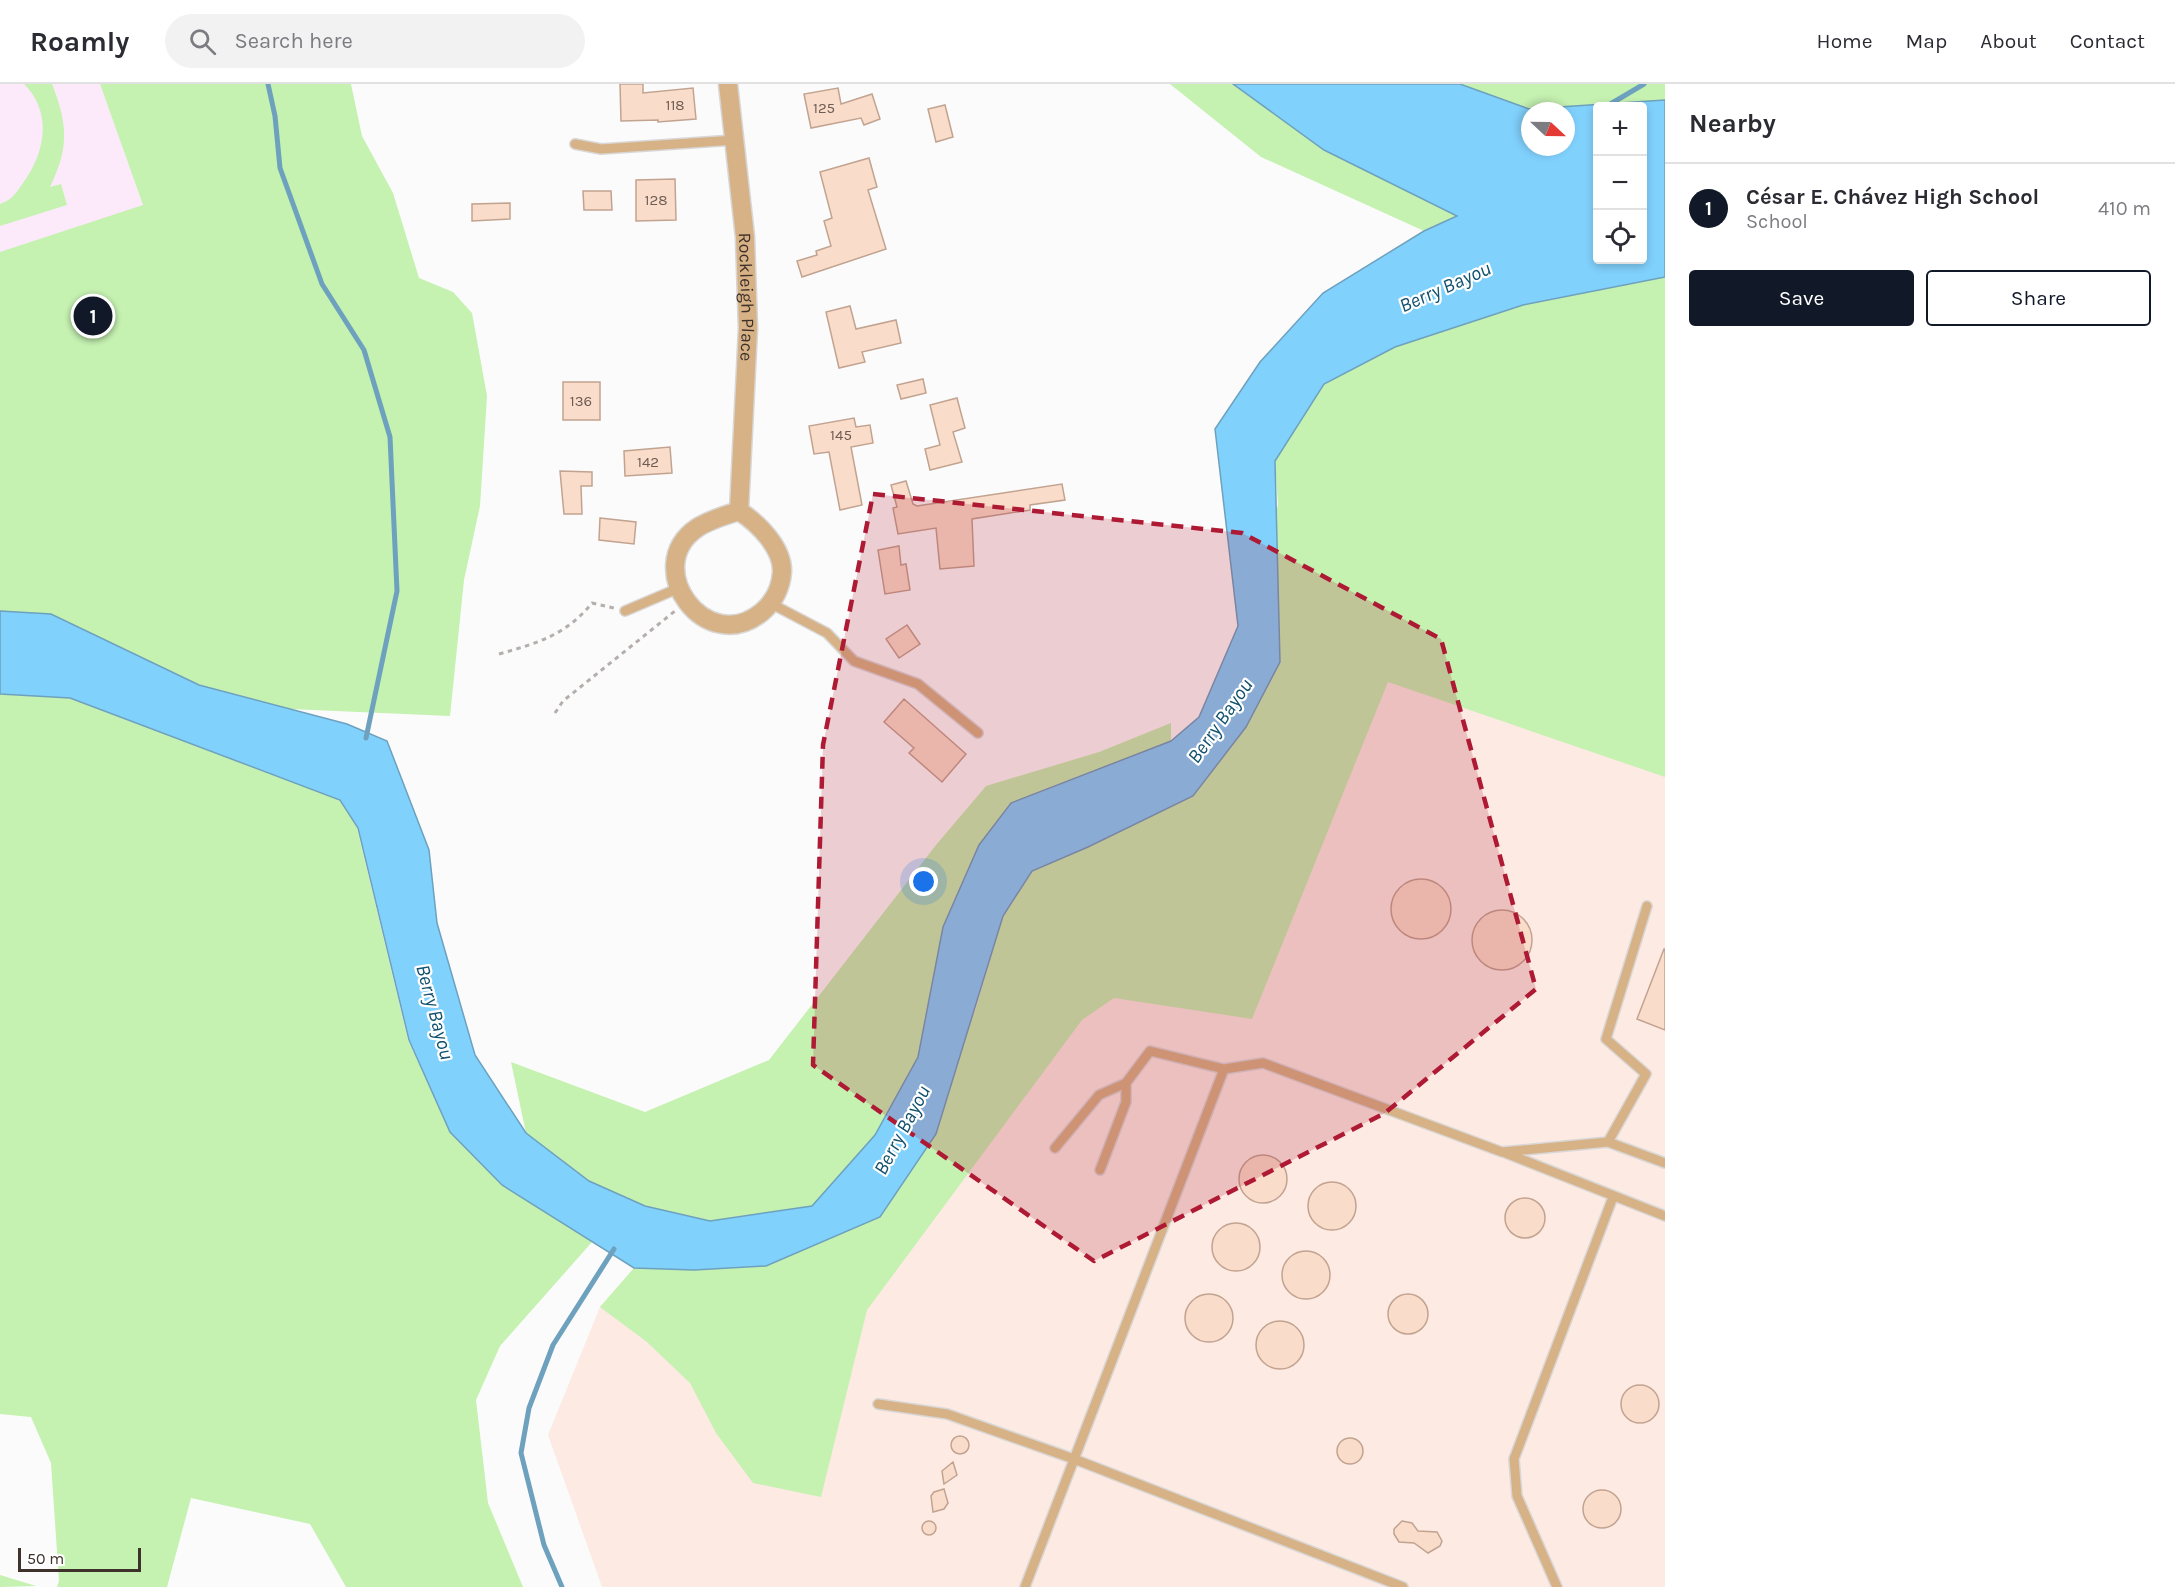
<!DOCTYPE html>
<html lang="en">
<head>
<meta charset="utf-8">
<style>
  :root { --surface:#fff; --page:#f2f2f3; --text:#2b2b33; --muted:#7c7c81; --line:#e1e1e2; --accent:#111827 }
  body { margin:0; font-family:Karla,sans-serif; background:var(--page); color:var(--text) }
  .controls { position:absolute; right:18px; top:18px; display:grid; overflow:hidden; border-radius:6px; box-shadow:0 3px 9px #0003 }
  .controls button { width:54px; height:54px; display:grid; place-items:center; padding:0; border:0; border-bottom:2px solid var(--line); background:var(--surface); color:var(--text); font:30px sans-serif }
  .compass { position:absolute; left:1521px; top:18px; width:54px; height:54px; border-radius:50%; background:var(--surface); box-shadow:0 3px 9px #0003; rotate:112deg }
  .scale { position:absolute; left:18px; bottom:15px; width:123px; box-sizing:border-box; padding-left:6px; border:3px solid #3f312b; border-top:0; font-size:16px; line-height:21px; white-space:nowrap; color:#3f312b; -webkit-text-stroke:4px #fff; paint-order:stroke }
  .you { position:absolute; left:924px; top:798px; width:21px; height:21px; margin:-15px; border:4px solid #fff; border-radius:50%; background:#1a73e8; box-shadow:0 0 0 9px #1a73e833 }
  .badge { display:grid; place-items:center; width:39px; height:39px; border-radius:50%; background:var(--accent); color:#fff; font-size:20px; font-weight:700 }
  .pin { position:absolute; translate:-50% -50%; border:3px solid #fff; box-shadow:0 2px 6px #0006 }
  .list { margin:0; padding:0; list-style:none }
  h2 { display:flex; justify-content:space-between; align-items:center; height:78px; margin:0; padding:0 24px; font-size:26px }
  h2 small { font-size:20px; font-weight:400; color:var(--muted) }
  .list li { display:grid; grid-template-columns:39px 1fr auto; gap:18px; align-items:center; box-sizing:border-box; height:90px; padding:0 24px; border-top:2px solid var(--line) }
  .list b { display:block; font-size:22px; white-space:nowrap }
  .list p { margin:0; font-size:20px; white-space:nowrap; color:var(--muted) }
  .list em { font-size:20px; font-style:normal; color:var(--muted) }
  .actions { display:flex; gap:12px; padding:18px 24px }
  .actions a { flex:1; padding:14px 0; border:2px solid var(--accent); border-radius:6px; text-align:center; font-size:21px; color:var(--accent) }
  .actions .main { background:var(--accent); color:#fff }
  .icon { flex:none; width:33px; height:33px; fill:none; stroke:currentColor; stroke-width:2; stroke-linecap:round; stroke-linejoin:round }
  .map { position:relative; flex:none; width:1665px; height:1503px; overflow:hidden }
  header { display:flex; align-items:center; gap:36px; box-sizing:border-box; height:84px; padding:0 30px; background:var(--surface); border-bottom:2px solid var(--line) }
  header strong { font-size:28px }
  nav { display:flex; gap:33px; margin-inline-start:auto; font-size:21px }
  .search { width:420px; height:54px; background:var(--page); display:flex; align-items:center; gap:15px; box-sizing:border-box; padding:0 21px; border-radius:33px; color:var(--muted); font-size:22px }
  main { display:flex }
  aside { flex:1; background:var(--surface) }
  .map>svg:first-child { display:block }
  .built { fill:#fceae3 }
  .education { fill:#fceafb }
  .green { fill:#c5f1b1 }
  .water { fill:#81d1fd; stroke:#6da1be; stroke-width:1.5; fill-rule:evenodd }
  .lines { fill:none; stroke-linecap:round; stroke-linejoin:round }
  .stream { stroke:#6da1be; stroke-width:5 }
  .building { fill:#f9dcca; stroke:#c2a390; stroke-width:1.5 }
  .service-casing { stroke:#d9d7d6; stroke-width:12 }
  .minor-casing { stroke:#d9d7d6; stroke-width:21 }
  .path { stroke:#b4aeac; stroke-width:3; stroke-dasharray:4.5 4.5; stroke-linecap:butt }
  .service { stroke:#d6b286; stroke-width:9 }
  .minor { stroke:#d6b286; stroke-width:18 }
  .marked { fill:#ae1934; fill-opacity:0.2; stroke:#ae1934; stroke-width:4.5; stroke-dasharray:12 8; stroke-linejoin:round }
  .labels { text-anchor:middle; dominant-baseline:central; stroke-width:4.5; stroke-linejoin:round; paint-order:stroke }
  .number-label { font-size:15px; fill:#6e5c53 }
  .street-label { font-size:18px; fill:#3f312b; stroke:#fff }
  .water-label { font-size:20px; font-style:italic; fill:#11506e; stroke:#fff }
</style>
</head>
<body>
<header>
<strong>Roamly</strong>
<div class="search"><svg class="icon" aria-label="search" viewBox="0 0 24 24"><circle cx="10" cy="10" r="6"/><path d="M15 15l6 6"/></svg>Search here</div>
<nav><a>Home</a><a>Map</a><a>About</a><a>Contact</a></nav>
</header>
<main>
<div class="map">
<svg width="1665" height="1503" viewBox="0 0 1665 1503">
  <rect width="100%" height="100%" fill="#fbfbfb"/>
  <path class="built" d="M1665 193V1503H602L548 1351 600 1223 634 1184 694 1186 1088 763Z"/>
  <path class="education" d="M0 0H100L143 121 0 442Z"/>
  <path class="green" d="M24 0H52C68 41 69 63 50 103L61 100 67 121 0 142V120C12 116 16 109 23 99 45 69 53 29 24 0Z
    M100 0H351L362 52 393 109 419 194 453 208 472 229 487 312 480 422 464 496 450 632 290 625 199 601 51 530 0 527V168L143 121Z
    M1170 0H1233L1324 66 1457 132 1424 147 1261 73Z
    M1460 0H1665V16L1529 25Z
    M1665 193V693L1388 598 1252 935 1114 914 1082 936 867 1226 821 1413 753 1399 716 1349 690 1299 647 1258 600 1223 634 1184 694 1186 766 1182 880 1133 975 927 1003 832 1032 787 1088 763 1193 712 1278 421 1275 377 1324 300 1395 263 1523 221Z
    M0 610 70 614 308 701 340 716 357 744 408 956 450 1048 502 1101 592 1158 500 1262 476 1316 488 1419 523 1503H346L310 1440 191 1414 167 1503H57L59 1497 51 1379 31 1333 0 1330Z
    M1171 639V657L1011 719 943 843 918 973 875 1051 812 1122 710 1137 645 1122 589 1097 526 1049 511 978 645 1028 769 976 936 761 986 702 1099 668Z
    M0 1491 36 1502 0 1503Z"/>
  <path class="water" d="M1233 0H1460L1529 25 1665 16V193L1523 221 1395 263 1324 300 1275 377 1280 578 1246 643 1193 712 1088 763 1032 787 1003 832 936 1050 880 1133 766 1182 694 1186 634 1184 502 1101 450 1048 409 956 358 744 340 716 70 614 0 610V527L51 530 199 601 347 640 387 657 429 766 437 839 475 971 526 1049 589 1097 645 1122 710 1137 812 1122 875 1051 918 973 943 843 979 761 1011 719 1171 657 1199 633 1238 542 1215 345 1260 278 1323 209 1424 147 1457 132 1324 66ZM1598 22H1642V176H1598ZM1530 27H1566V63H1530Z"/>
  <g class="lines">
    <path class="stream" d="M268 0 275 32 280 84 322 200 364 266 390 353 397 507 366 654
      M1607 22 1644 0
      M562 1503 544 1461 521 1369 529 1324 553 1261 614 1165"/>
  </g>
  <path class="building" d="M620 0H643V9L693 4 696 35 658 38V36L621 37Z
    M838 4 841 20 872 10 880 35 864 41 861 34 811 44 804 10Z
    M945 21 953 53 936 58 928 25Z
    M869 74 877 103 868 106 886 165 802 193 797 177 817 171 816 167 831 162 824 137 832 134 820 88Z
    M675 95 676 136 636 137V96Z
    M583 107H611L612 126H584Z
    M510 119V135L472 137V120Z
    M850 222 856 245 896 236 901 259 862 268 865 278 839 284 826 228Z
    M923 295 926 309 901 315 897 301Z
    M563 298H600V336H563Z
    M957 314 965 344 953 348 962 378 930 386 925 365 940 361 930 321Z
    M854 334 856 343 870 341 873 359 851 363 862 421 840 426 829 368 814 370 809 342Z
    M670 363 672 389 625 392 624 367Z
    M560 387 592 388V402H581L582 430H564Z
    M906 397 913 420 917 422 1062 400 1065 416 1030 421V426L972 435 974 482 940 485 936 444 898 450 893 424 897 423 891 401Z
    M600 434 636 438 634 460 599 456Z
    M899 462 901 481 906 480 910 506 885 510 878 466Z
    M907 541 920 560 899 574 886 555Z
    M904 615 966 670 942 698 909 669 914 664 884 638Z
    M1391 825a30 30 0 1 1 60 0a30 30 0 1 1-60 0Z
    M1472 856a30 30 0 1 1 60 0a30 30 0 1 1-60 0Z
    M1664 865H1665V946L1637 935Z
    M1239 1095a24 24 0 1 1 48 0a24 24 0 1 1-48 0Z
    M1308 1122a24 24 0 1 1 48 0a24 24 0 1 1-48 0Z
    M1505 1134a20 20 0 1 1 40 0a20 20 0 1 1-40 0Z
    M1212 1163a24 24 0 1 1 48 0a24 24 0 1 1-48 0Z
    M1282 1191a24 24 0 1 1 48 0a24 24 0 1 1-48 0Z
    M1388 1230a20 20 0 1 1 40 0a20 20 0 1 1-40 0Z
    M1185 1234a24 24 0 1 1 48 0a24 24 0 1 1-48 0Z
    M1256 1261a24 24 0 1 1 48 0a24 24 0 1 1-48 0Z
    M1621 1320a19 19 0 1 1 38 0a19 19 0 1 1-38 0Z
    M951 1361a9 9 0 1 1 18 0a9 9 0 1 1-18 0Z
    M1337 1367a13 13 0 1 1 26 0a13 13 0 1 1-26 0Z
    M953 1378 957 1391 944 1400 942 1387Z
    M944 1405 948 1419 944 1425 933 1428 931 1412 934 1408Z
    M1583 1425a19 19 0 1 1 38 0a19 19 0 1 1-38 0Z
    M922 1444a7 7 0 1 1 14 0a7 7 0 1 1-14 0Z
    M1402 1437 1412 1439 1418 1447 1437 1448 1442 1457 1440 1462 1428 1469 1414 1459 1399 1458 1394 1450V1445Z"/>
  <g class="lines">
    <defs>
      <path id="service" d="M575 60 601 65 735 56
        M770 519 827 549 854 577 918 600 978 649
        M625 527 679 504
        M1608 1058 1665 1079
        M1055 1064 1099 1011 1126 999
        M1503 1068 1665 1132
        M1100 1086 1126 1018V999L1150 967 1224 985
        M878 1320 947 1330 1074 1375 1403 1503
        M1025 1503 1224 985 1263 979 1502 1068 1608 1058 1646 990 1606 955 1647 822
        M1557 1503 1517 1412 1514 1375 1613 1113"/>
      <g id="minor">
        <path id="s1" d="M728 0 745 153 748 244 739 427"/>
        <path d="M739 427C758 439 783 464 782 488 781 503 774 518 762 528 706 574 640 483 697 444 709 436 726 431 739 427Z"/>
      </g>
    </defs>
    <use href="#service" class="service-casing"/>
    <use href="#minor" class="minor-casing"/>
    <path class="path" d="M499 570C538 559 566 551 592 519L614 524
      M555 629 563 617 675 527"/>
    <use href="#service" class="service"/>
    <use href="#minor" class="minor"/>
  </g>
  <path class="marked" d="M873 410 1242 449 1441 555 1536 905 1385 1029 1094 1177 813 981 823 661Z"/>
  <g class="labels">
    <g class="number-label">
      <text x="675" y="21">118</text>
      <text x="824" y="24">125</text>
      <text x="656" y="116">128</text>
      <text x="581" y="317">136</text>
      <text x="841" y="351">145</text>
      <text x="648" y="378">142</text>
    </g>
    <g class="street-label">
      <text stroke="none"><textPath href="#s1" startOffset="214">Rockleigh Place</textPath></text>
    </g>
    <g class="water-label">
      <text transform="translate(1445 203) rotate(-24)">Berry Bayou</text>
      <text transform="translate(1220 637) rotate(-55)">Berry Bayou</text>
      <text transform="translate(435 928) rotate(75)">Berry Bayou</text>
      <text transform="translate(902 1046) rotate(-62)">Berry Bayou</text>
    </g>
  </g>
</svg>
<div class="controls">
<button>+</button>
<button>−</button>
<button><svg class="icon" aria-label="locate" viewBox="0 0 24 24"><circle cx="12" cy="12" r="6"/><path d="M12 2v4M12 18v4M2 12h4M18 12h4"/></svg></button>
</div>
<svg class="compass" viewBox="-18 -18 36 36"><path d="M0-13l5 13h-10z" fill="#e53935"/><path d="M0 13l5-13h-10z" fill="#7c7c81"/></svg>
<div class="scale">50 m</div>
<div class="you"></div>
<div class="pin badge" style="left:93px;top:232px">1</div>
</div>
<aside>
<h2>Nearby<small></small></h2>
<ul class="list">
<li><span class="badge">1</span><div><b>César E. Chávez High School</b><p>School</p></div><em>410 m</em></li>
</ul>
<div class="actions"><a class="main">Save</a><a>Share</a></div>
</aside>
</main>
</body>
</html>
